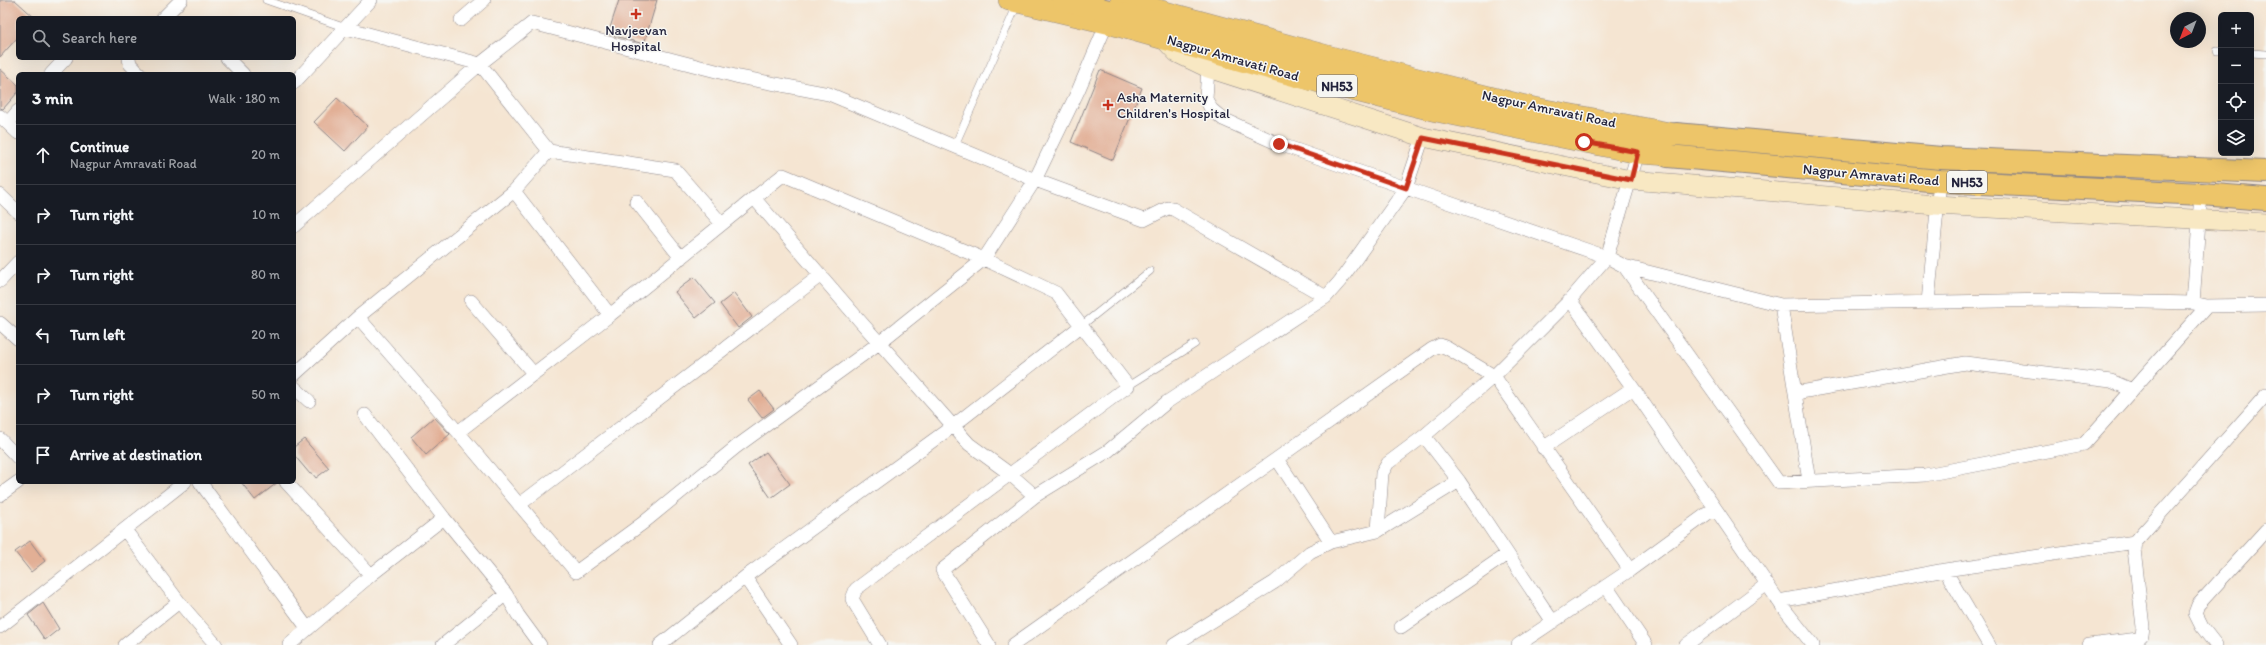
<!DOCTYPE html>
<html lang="en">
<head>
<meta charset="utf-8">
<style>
  :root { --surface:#171b24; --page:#242831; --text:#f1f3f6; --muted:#9ea1a6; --line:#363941 }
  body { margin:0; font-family:Itim,sans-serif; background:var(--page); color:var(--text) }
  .controls { position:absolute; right:12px; top:12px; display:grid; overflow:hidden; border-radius:6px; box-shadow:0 4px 16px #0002 }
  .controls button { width:36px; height:36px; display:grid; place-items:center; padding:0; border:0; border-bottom:1px solid var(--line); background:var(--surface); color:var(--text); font:20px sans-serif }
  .compass { position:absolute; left:2170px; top:12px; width:36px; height:36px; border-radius:50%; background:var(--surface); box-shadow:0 4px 16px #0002; rotate:222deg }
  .stop { position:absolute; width:12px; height:12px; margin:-9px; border:3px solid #c8321e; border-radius:50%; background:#fff }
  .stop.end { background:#c8321e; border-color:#fff; box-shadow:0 1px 4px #0008 }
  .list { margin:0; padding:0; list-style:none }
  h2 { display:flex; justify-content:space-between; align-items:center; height:52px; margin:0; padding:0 16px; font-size:17px }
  h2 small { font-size:13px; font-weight:400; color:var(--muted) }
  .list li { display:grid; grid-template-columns:26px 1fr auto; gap:12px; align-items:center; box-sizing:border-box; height:60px; padding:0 16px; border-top:1px solid var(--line) }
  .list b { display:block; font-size:15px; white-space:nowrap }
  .list p { margin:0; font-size:13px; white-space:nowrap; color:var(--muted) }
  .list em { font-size:13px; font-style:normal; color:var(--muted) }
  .icon { flex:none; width:22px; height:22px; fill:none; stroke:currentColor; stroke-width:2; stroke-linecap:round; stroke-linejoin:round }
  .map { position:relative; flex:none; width:2266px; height:645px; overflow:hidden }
  .search { position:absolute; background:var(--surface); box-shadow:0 4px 16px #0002; left:16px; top:16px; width:280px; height:44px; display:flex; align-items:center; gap:10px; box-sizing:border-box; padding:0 14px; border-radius:6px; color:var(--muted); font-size:15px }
  .panel { position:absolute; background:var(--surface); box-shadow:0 4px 16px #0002; left:16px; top:72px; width:280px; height:412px; border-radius:6px }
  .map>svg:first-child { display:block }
  .building { fill:#e2af95 }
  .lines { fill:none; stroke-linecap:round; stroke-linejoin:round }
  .lane-casing { stroke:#8c8486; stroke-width:8 }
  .street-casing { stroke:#8c8486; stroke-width:14 }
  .secondary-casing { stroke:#8c8486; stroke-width:20 }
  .primary-casing { stroke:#8c8486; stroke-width:22 }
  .highway-casing { stroke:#8c8486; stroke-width:24 }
  .lane { stroke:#fff; stroke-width:7 }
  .street { stroke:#fff; stroke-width:13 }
  .secondary { stroke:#f8e8c3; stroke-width:19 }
  .primary { stroke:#edc569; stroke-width:21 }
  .highway { stroke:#edc569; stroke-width:22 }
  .route { stroke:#c8321e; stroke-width:5 }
  .poi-dot { fill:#c8321e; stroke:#f6f6f2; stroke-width:1.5 }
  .labels { text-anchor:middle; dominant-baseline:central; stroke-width:3; stroke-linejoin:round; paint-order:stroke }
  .shield { fill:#f6f6f2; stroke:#626272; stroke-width:1 }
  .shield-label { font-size:13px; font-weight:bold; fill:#22223b }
  .poi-label { font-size:14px; fill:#22223b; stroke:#f6f6f2 }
  .street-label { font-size:14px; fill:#22223b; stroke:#f6f6f2 }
</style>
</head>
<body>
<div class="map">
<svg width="2266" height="645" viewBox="0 0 2266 645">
  <rect width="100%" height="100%" fill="#f6f6f2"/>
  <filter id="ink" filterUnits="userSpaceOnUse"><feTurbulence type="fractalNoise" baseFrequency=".025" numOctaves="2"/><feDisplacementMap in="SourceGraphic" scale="8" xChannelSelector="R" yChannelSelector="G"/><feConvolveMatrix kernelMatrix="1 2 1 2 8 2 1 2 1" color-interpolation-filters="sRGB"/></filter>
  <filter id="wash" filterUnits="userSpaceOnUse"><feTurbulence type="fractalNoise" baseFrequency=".012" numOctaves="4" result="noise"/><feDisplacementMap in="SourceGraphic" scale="16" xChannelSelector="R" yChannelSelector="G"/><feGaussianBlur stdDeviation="0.9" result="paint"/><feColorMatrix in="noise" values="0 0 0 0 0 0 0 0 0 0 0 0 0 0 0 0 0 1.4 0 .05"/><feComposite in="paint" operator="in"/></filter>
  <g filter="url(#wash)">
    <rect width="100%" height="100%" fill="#f5e5d2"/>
    <g id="blocks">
      <path class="building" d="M0 0H15L35 18H18V37L0 57Z
        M619 0H657L644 44 608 34Z
        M0 69 18 85V92L3 109 0 108Z
        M1100 70 1142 88 1113 160 1071 142Z
        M337 98 368 126 345 151 314 122Z
        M694 277 715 303 696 318 675 292Z
        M734 293 752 317 738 328 720 304Z
        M760 391 774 409 762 418 748 400Z
        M434 417 450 434 426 455 411 437Z
        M304 439 329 468 316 478 312 473 310 474 294 455V447Z
        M766 452 790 484 771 498 748 465Z
        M241 482H278L255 500Z
        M30 541 45 561 31 572 15 552Z
        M43 603 59 629 45 640 28 615Z"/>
    </g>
  </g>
  <g filter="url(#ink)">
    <use href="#blocks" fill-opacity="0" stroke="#8c8486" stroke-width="1"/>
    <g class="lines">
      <defs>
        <path id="lane" d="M266 0 346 28
          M2217 51H2221
          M2251 53 2266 54
          M955 145 1017 5
          M1081 326 1150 271
          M1128 386 1195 344"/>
        <path id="street" d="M163 18 181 0
          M461 20 484 0
          M346 28 480 64 549 151 675 170 722 224 754 198 860 321 969 444 1010 474 1035 496
          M129 58 130 64 140 74
          M227 58 243 74
          M51 74 66 58
          M294 83 371 0
          M0 116 18 133
          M8 123 18 111
          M1423 137 1406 188 1607 257 1624 266 1781 305 1809 481
          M514 191 549 151
          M0 195 18 212
          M754 198 783 175 984 259 1035 180 1144 220 1168 208 1173 209 1326 297
          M636 201 681 258
          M294 226 480 64 532 23 739 77 829 94 1035 180 1078 91 1107 23
          M1624 266 1779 483 1925 475 2084 444 2207 306
          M0 281 18 262
          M1570 300 1633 388 1782 606 1813 645
          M471 301 534 374
          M1928 302 1940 181
          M2193 303 2201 194
          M1781 305 2049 300 2193 303 2207 306 2266 305
          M610 315 722 224
          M358 317 514 191 610 315 458 432
          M0 323 18 339
          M294 375 358 317 458 432 576 572 643 523 736 447 879 343 984 259 1056 293 1128 386 856 589 852 599 880 645
          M294 387 309 401
          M1795 393 1965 363 2111 381 2132 390
          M365 415 444 518 506 594 518 615 540 645
          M0 439 18 458
          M1543 448 1633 388
          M1277 459 1331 542
          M200 482 308 629
          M286 482 371 575 289 645
          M0 495 18 482
          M519 505 821 275
          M125 530 179 602 216 645
          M1378 531 1382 473 1388 463 1424 436
          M1945 570 1989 645
          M371 575 444 518
          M1606 586 1646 645
          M1779 601 1945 570 2135 542
          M1553 622 1459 481 1424 436 1494 376 1630 570 1715 508
          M0 627 185 482
          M1401 627 1507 554
          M125 645 179 602
          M443 645 506 594
          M660 645 745 577
          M791 645 745 577 953 426 1081 326
          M989 645 942 570 1035 496 1108 451 1167 402 1326 297 1340 281 1406 188 1279 144 1223 119 1211 109 1206 99 1208 68
          M1013 645 1432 349 1440 345 1447 348 1494 376 1570 300 1607 257 1638 153
          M1174 645 1275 582 1310 552 1331 542 1378 531 1459 481
          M1518 645 1630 570
          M1686 645 1767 584
          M2089 645 2138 639 2142 635 2143 627 2134 549 2135 542 2266 395
          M2216 645 2202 627 2195 613 2198 605 2266 530"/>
        <path id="secondary" d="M1163 38 1177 53 1208 68 1423 137 1631 180 1936 205 2266 223"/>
        <path id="primary" d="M1009 0 1107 23 1295 76 1436 111 1638 153 1668 155
          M1121 0 1339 59 1530 107 1670 133"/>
        <path id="highway" d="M1063 0 1218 37 1349 74 1544 122 1639 140 1668 156 1940 181 2201 194 2266 199
          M1639 140 1676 134 1941 158 2266 172"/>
      </defs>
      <use href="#lane" class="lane-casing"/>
      <use href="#street" class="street-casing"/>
      <use href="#secondary" class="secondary-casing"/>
      <use href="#primary" class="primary-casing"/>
      <use href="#highway" class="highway-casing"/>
      <use href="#lane" class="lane"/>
      <use href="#street" class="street"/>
      <use href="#secondary" class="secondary"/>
      <use href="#primary" class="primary"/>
      <use href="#highway" class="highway"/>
    </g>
  </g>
  <g class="lines" filter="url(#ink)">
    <path class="route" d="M1279 144 1406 188 1423 138 1631 180 1638 152 1584 142"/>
  </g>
  <g class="poi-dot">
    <path d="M634 8h4v4h4v4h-4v4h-4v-4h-4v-4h4z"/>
    <path d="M1106 99h4v4h4v4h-4v4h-4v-4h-4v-4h4z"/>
  </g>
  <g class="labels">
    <g class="shield">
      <rect x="1317" y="75" width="40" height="22" rx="3"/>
      <rect x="1947" y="171" width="40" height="22" rx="3"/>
    </g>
    <g class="shield-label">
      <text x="1337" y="86">NH53</text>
      <text x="1967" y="182">NH53</text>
    </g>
    <g class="poi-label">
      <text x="636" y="30">Navjeevan<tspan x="636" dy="16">Hospital</tspan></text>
      <text x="1117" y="97" text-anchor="start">Asha Maternity<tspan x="1117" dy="16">Children's Hospital</tspan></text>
    </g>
    <g class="street-label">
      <text transform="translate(1233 58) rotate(16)">Nagpur Amravati Road</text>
      <text transform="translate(1549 109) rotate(12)">Nagpur Amravati Road</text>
      <text transform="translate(1871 175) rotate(5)">Nagpur Amravati Road</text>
    </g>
  </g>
</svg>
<div class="controls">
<button>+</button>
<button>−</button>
<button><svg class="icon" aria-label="locate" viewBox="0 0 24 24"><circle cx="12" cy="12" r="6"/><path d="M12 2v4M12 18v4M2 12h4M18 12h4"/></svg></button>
<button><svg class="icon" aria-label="layers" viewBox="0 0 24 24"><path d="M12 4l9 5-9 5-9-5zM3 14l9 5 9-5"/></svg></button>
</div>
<svg class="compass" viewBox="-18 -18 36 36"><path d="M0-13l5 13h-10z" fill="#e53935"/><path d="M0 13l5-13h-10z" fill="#9ea1a6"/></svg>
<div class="stop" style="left:1584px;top:142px"></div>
<div class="stop end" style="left:1279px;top:144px"></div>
<div class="search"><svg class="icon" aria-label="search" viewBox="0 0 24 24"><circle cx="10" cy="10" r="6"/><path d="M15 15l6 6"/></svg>Search here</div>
<section class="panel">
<h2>3 min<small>Walk · 180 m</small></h2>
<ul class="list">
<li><svg class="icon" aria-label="ahead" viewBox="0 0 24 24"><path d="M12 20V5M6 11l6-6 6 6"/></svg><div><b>Continue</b><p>Nagpur Amravati Road</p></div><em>20 m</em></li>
<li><svg class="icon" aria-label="right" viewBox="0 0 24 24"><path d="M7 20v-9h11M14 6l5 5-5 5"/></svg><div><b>Turn right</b></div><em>10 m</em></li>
<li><svg class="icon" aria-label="right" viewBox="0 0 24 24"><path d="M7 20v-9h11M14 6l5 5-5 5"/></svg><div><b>Turn right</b></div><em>80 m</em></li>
<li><svg class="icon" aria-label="left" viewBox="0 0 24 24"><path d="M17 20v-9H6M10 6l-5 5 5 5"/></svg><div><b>Turn left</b></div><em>20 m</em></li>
<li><svg class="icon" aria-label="right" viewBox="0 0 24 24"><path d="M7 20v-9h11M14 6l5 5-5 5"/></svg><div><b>Turn right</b></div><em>50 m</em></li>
<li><svg class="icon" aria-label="arrive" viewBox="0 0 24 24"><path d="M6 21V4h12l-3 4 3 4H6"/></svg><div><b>Arrive at destination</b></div></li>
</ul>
</section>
</div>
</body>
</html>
